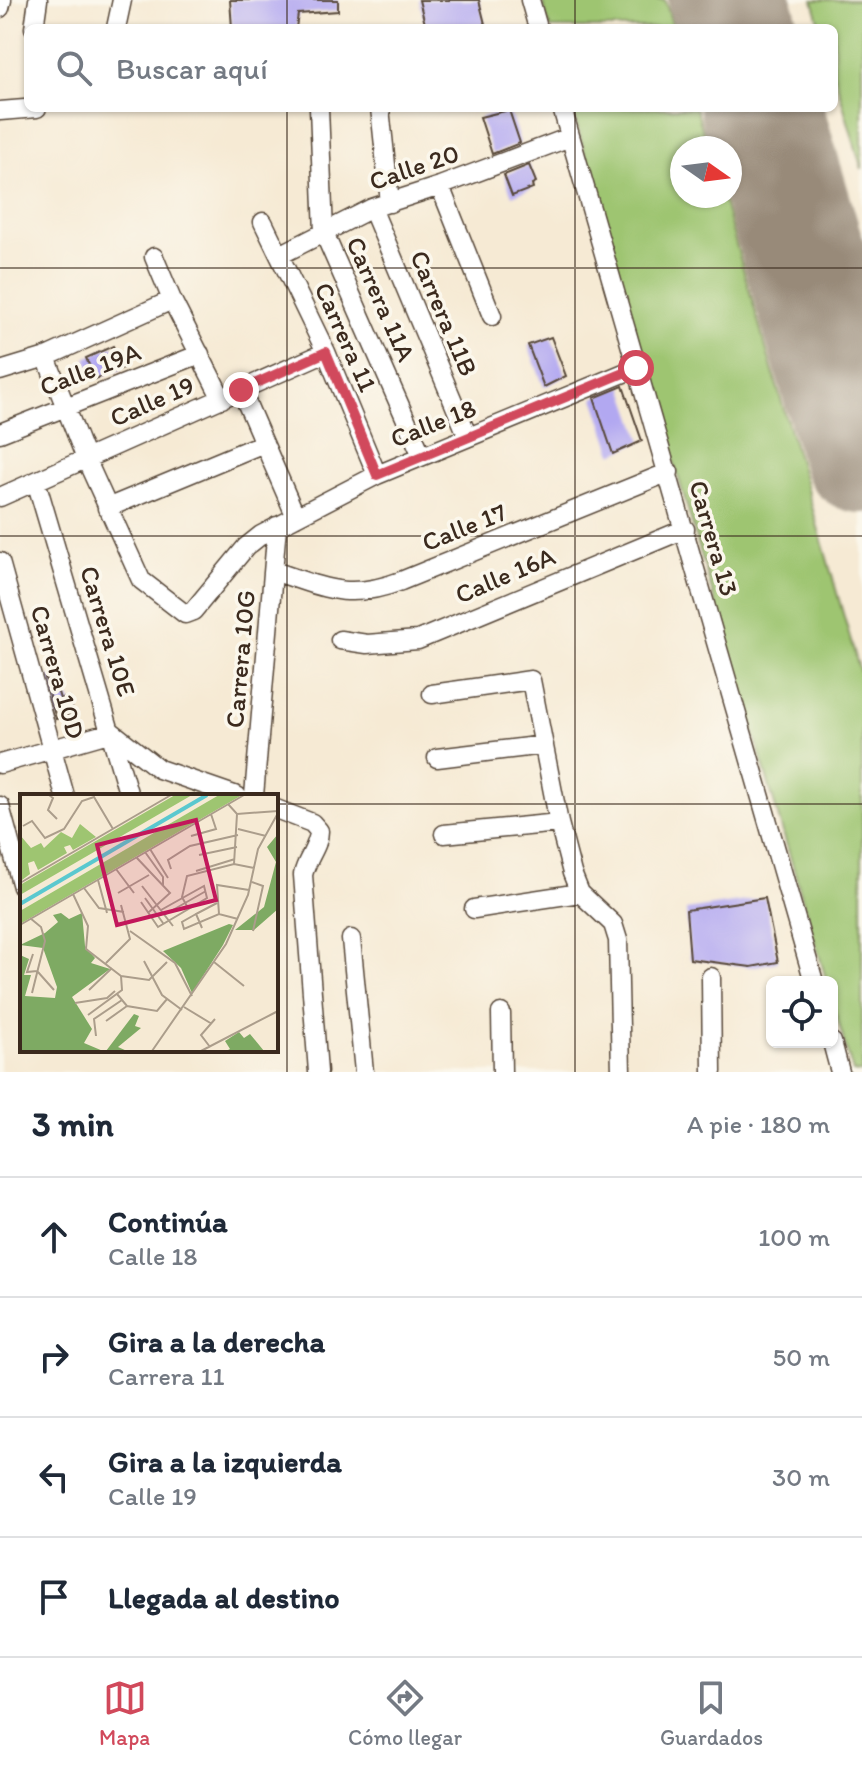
<!DOCTYPE html>
<html lang="es">
<head>
<meta charset="utf-8">
<style>
  :root { --surface:#fff; --page:#f2f2f3; --text:#1f2937; --muted:#747a83; --line:#e0e1e3; --accent:#d1495b }
  body { margin:0; font-family:Itim,sans-serif; background:var(--page); color:var(--text) }
  .controls { position:absolute; right:24px; bottom:24px; display:grid; overflow:hidden; border-radius:12px; box-shadow:0 2px 6px #0004 }
  .controls button { width:72px; height:72px; display:grid; place-items:center; padding:0; border:0; border-bottom:2px solid var(--line); background:var(--surface); color:var(--text); font:40px sans-serif }
  .compass { position:absolute; left:670px; top:136px; width:72px; height:72px; border-radius:50%; background:var(--surface); box-shadow:0 2px 6px #0004; rotate:104deg }
  .stop { position:absolute; width:24px; height:24px; margin:-18px; border:6px solid #d1495b; border-radius:50%; background:#fff }
  .stop.end { background:#d1495b; border-color:#fff; box-shadow:0 2px 8px #0008 }
  .list { margin:0; padding:0; list-style:none }
  h2 { display:flex; justify-content:space-between; align-items:center; height:104px; margin:0; padding:0 32px; font-size:34px }
  h2 small { font-size:26px; font-weight:400; color:var(--muted) }
  .list li { display:grid; grid-template-columns:52px 1fr auto; gap:24px; align-items:center; box-sizing:border-box; height:120px; padding:0 32px; border-top:2px solid var(--line) }
  .list b { display:block; font-size:30px; white-space:nowrap }
  .list p { margin:0; font-size:26px; white-space:nowrap; color:var(--muted) }
  .list em { font-size:26px; font-style:normal; color:var(--muted) }
  .icon { flex:none; width:44px; height:44px; fill:none; stroke:currentColor; stroke-width:2; stroke-linecap:round; stroke-linejoin:round }
  .map { position:relative; flex:none; width:862px; height:1072px; overflow:hidden }
  .search { position:absolute; background:var(--surface); box-shadow:0 2px 6px #0004; left:24px; right:24px; top:24px; height:88px; display:flex; align-items:center; gap:20px; box-sizing:border-box; padding:0 28px; border-radius:12px; color:var(--muted); font-size:30px }
  .sheet { height:584px; background:var(--surface) }
  nav { display:flex; justify-content:space-around; align-items:center; box-sizing:border-box; height:112px; border-top:2px solid var(--line); background:var(--surface); font-size:22px; color:var(--muted) }
  nav a { display:grid; justify-items:center; gap:4px }
  nav .on { color:var(--accent) }
  .map>svg:first-child { display:block }
  .green { fill:#9ec571; stroke:#6c7848; stroke-width:2 }
  .lines { fill:none; stroke-linecap:round; stroke-linejoin:round }
  .runway { stroke:#988a79; stroke-width:122 }
  .building { fill:#b2a8f1 }
  .street-casing { stroke:#574739; stroke-width:21 }
  .street { stroke:#fff; stroke-width:18 }
  .route { stroke:#d1495b; stroke-width:10 }
  .grid { fill:none; stroke:#3b2a1e; stroke-width:2; stroke-opacity:0.55 }
  .labels { text-anchor:middle; dominant-baseline:central; stroke-width:7; stroke-linejoin:round; paint-order:stroke }
  .street-label { font-size:26px; fill:#3b2a1e; stroke:#fbf7ec }
  .inset-river { fill:none; stroke:#5ac8cf; stroke-width:4 }
  .inset-road { fill:none; stroke:#ab9d8b; stroke-width:2 }
  .view { fill:#c2185b; fill-opacity:0.15; stroke:#c2185b; stroke-width:4 }
  .inset-edge { fill:none; stroke:#3b2a1e; stroke-width:4 }
</style>
</head>
<body>
<div class="map">
<svg width="862" height="1072" viewBox="0 0 862 1072">
  <rect width="100%" height="100%" fill="#fbf7ec"/>
  <filter id="ink" filterUnits="userSpaceOnUse"><feTurbulence type="fractalNoise" baseFrequency=".0125" numOctaves="2"/><feDisplacementMap in="SourceGraphic" scale="16" xChannelSelector="R" yChannelSelector="G"/><feConvolveMatrix kernelMatrix="1 2 1 2 8 2 1 2 1" color-interpolation-filters="sRGB"/></filter>
  <filter id="wash" filterUnits="userSpaceOnUse"><feTurbulence type="fractalNoise" baseFrequency=".006" numOctaves="4" result="noise"/><feDisplacementMap in="SourceGraphic" scale="32" xChannelSelector="R" yChannelSelector="G"/><feGaussianBlur stdDeviation="1.8" result="paint"/><feColorMatrix in="noise" values="0 0 0 0 0 0 0 0 0 0 0 0 0 0 0 0 0 1.4 0 .05"/><feComposite in="paint" operator="in"/></filter>
  <g filter="url(#wash)">
    <rect width="100%" height="100%" fill="#f6ead4"/>
    <path class="green" d="M542 0H665L673 28H550Z
      M813 0H862V170L834 73V28H821Z
      M572 108H696L708 148H682V196H722L862 679V1072H853L832 1000V982H827L627 303Z"/>
    <g class="lines">
      <path class="runway" d="M729 0 737 28
        M761 108 862 452"/>
    </g>
    <g id="blocks">
      <path class="building" d="M230 0H338V11L298 14 296 28H232Z
        M419 0H479L486 28H426Z
        M509 110 520 143 492 154 480 117Z
        M529 165 536 182 532 184 533 188 512 196 504 175Z
        M551 337 566 376 544 387 528 345Z
        M113 346 123 368 95 379 86 358Z
        M623 386 642 441 613 454 594 398Z
        M53 676 60 699 69 697 74 714 56 719 45 678Z
        M765 898 778 962 751 967 690 959 686 910Z"/>
    </g>
  </g>
  <g filter="url(#ink)">
    <use href="#blocks" fill-opacity="0" stroke="#574739" stroke-width="2"/>
    <g class="lines">
      <defs>
        <path id="street" d="M530 0 538 28
          M0 8 2 0
          M34 28 38 0
          M116 28 122 0
          M319 108 324 233 422 456
          M380 108 390 203
          M562 108 814 982
          M0 111 37 108
          M440 186 492 316
          M372 208 468 437
          M263 222 326 352 377 475
          M280 255 372 208 440 186 570 137
          M154 257 172 300 222 399
          M46 357 86 459 141 580 185 614 193 611 246 547 261 535 377 475 636 368
          M0 371 46 357 172 300
          M241 390 296 517
          M0 433 200 354
          M36 481 129 796
          M0 497 326 352
          M107 508 264 443
          M0 562 65 796
          M274 571C325 588 348 601 401 581L669 472
          M340 640 367 644 418 640 685 529
          M432 694 531 680 559 823 572 873 580 893 613 924 618 940 621 1072
          M437 758 544 745
          M0 764 112 732 159 769 237 796
          M254 796 277 526
          M0 806 22 887
          M276 809 312 823 319 831C319 847 306 859 303 875L318 1072
          M444 834 559 823
          M474 909 580 893
          M351 939 364 1072
          M711 977 712 1072
          M501 1013 502 1072
          M832 1042 840 1072"/>
      </defs>
      <use href="#street" class="street-casing"/>
      <use href="#street" class="street"/>
    </g>
  </g>
  <g class="lines" filter="url(#ink)">
    <path class="route" d="M241 390 326 352 377 475 636 368"/>
  </g>
  <path class="grid" d="M287 0V28M575 0V28M287 108V1072M575 108V1072M0 268H862M0 536H862M0 804H22M276 804H862"/>
  <g class="labels">
    <g class="street-label">
      <text transform="translate(414 167) rotate(-19)">Calle 20</text>
      <text transform="translate(381 299) rotate(66)">Carrera 11A</text>
      <text transform="translate(444 313) rotate(67)">Carrera 11B</text>
      <text transform="translate(346 337) rotate(66)">Carrera 11</text>
      <text transform="translate(90 369) rotate(-21)">Calle 19A</text>
      <text transform="translate(152 401) rotate(-24)">Calle 19</text>
      <text transform="translate(433 423) rotate(-22)">Calle 18</text>
      <text transform="translate(464 527) rotate(-22)">Calle 17</text>
      <text transform="translate(714 538) rotate(74)">Carrera 13</text>
      <text transform="translate(505 575) rotate(-23)">Calle 16A</text>
      <text transform="translate(108 631) rotate(73)">Carrera 10E</text>
      <text transform="translate(240 659) rotate(-85)">Carrera 10G</text>
      <text transform="translate(58 672) rotate(74)">Carrera 10D</text>
    </g>
  </g>
  <g transform="translate(20 794)">
    <rect width="258" height="258" fill="#f6ead4"/>
    <path d="M155 1H172L0 101V91ZM199 1H222L0 130V117ZM60 30 76 43 53 56 50 51 44 53 47 59 18 76 14 67 8 69 10 80 2 86 0 41 11 54 21 49 24 54 41 38 52 44Z" fill="#9ec571"/>
    <path d="M258 40V115L234 136H215L244 113 256 68 247 53ZM41 119 49 125 62 119 65 152 75 164 71 169 90 175 52 203 72 235 64 249 83 257H0V161L9 165 4 181H11L5 202 35 204 37 193 23 154 0 151 25 139 38 128 33 121ZM209 130 213 131 203 151 172 199 161 174 143 157ZM114 220 119 222 115 232 121 234 98 253 107 257H86ZM219 238 224 244 230 240 244 257H206L210 255 205 247Z" fill="#7eaa63"/>
    <path class="inset-river" d="M0 110 187 1"/>
    <path class="inset-road" d="M29 1 33 4 28 16 37 25M208 10 217 20 258 17M3 32 12 27 25 44 44 35 62 7 74 3 93 35M218 35 246 42M171 42 196 35 191 20M130 55 148 84M125 58 143 83V92M179 61 217 53M116 63 150 99 129 118M214 70 217 20M96 75 114 99M151 75 148 66 170 52 218 41M176 77 215 65M78 86 87 119M232 88 243 92 233 137M0 89 151 1M122 92 153 132M64 94 79 114 104 118M98 99 129 81M53 100 68 132 66 155 101 182 102 196 68 221M125 104 143 129M121 108 138 133 187 104 184 92 141 116M168 114 162 103 167 82 214 70 234 74M176 120 162 128 164 135 199 120 218 125M199 120 197 91 229 96M144 121 186 97M10 124 21 133 25 147 12 199M0 131 224 1M182 134 176 120 197 109M110 137 155 169 172 202M13 160 7 178 17 177M124 167 142 201 162 216M194 168 224 192M86 169 110 145 101 111M18 178 34 196M101 182 129 186 147 168M69 196 92 174M97 200 107 212 137 217 147 205M55 209 87 204 95 197M164 213 192 230M86 227 107 212M76 242 74 225 102 206M190 253 181 241 195 225M132 257 206 150 228 101 238 55 258 19M181 257 258 217"/>
    <path class="view" d="M176 26 196 106 97 131 77 51Z"/>
    <rect width="258" height="258" class="inset-edge"/>
  </g>
</svg>
<div class="controls">
<button><svg class="icon" aria-label="locate" viewBox="0 0 24 24"><circle cx="12" cy="12" r="6"/><path d="M12 2v4M12 18v4M2 12h4M18 12h4"/></svg></button>
</div>
<svg class="compass" viewBox="-18 -18 36 36"><path d="M0-13l5 13h-10z" fill="#e53935"/><path d="M0 13l5-13h-10z" fill="#747a83"/></svg>
<div class="stop" style="left:636px;top:368px"></div>
<div class="stop end" style="left:241px;top:390px"></div>
<div class="search"><svg class="icon" aria-label="search" viewBox="0 0 24 24"><circle cx="10" cy="10" r="6"/><path d="M15 15l6 6"/></svg>Buscar aquí</div>
</div>
<section class="sheet">
<h2>3 min<small>A pie · 180 m</small></h2>
<ul class="list">
<li><svg class="icon" aria-label="ahead" viewBox="0 0 24 24"><path d="M12 20V5M6 11l6-6 6 6"/></svg><div><b>Continúa</b><p>Calle 18</p></div><em>100 m</em></li>
<li><svg class="icon" aria-label="right" viewBox="0 0 24 24"><path d="M7 20v-9h11M14 6l5 5-5 5"/></svg><div><b>Gira a la derecha</b><p>Carrera 11</p></div><em>50 m</em></li>
<li><svg class="icon" aria-label="left" viewBox="0 0 24 24"><path d="M17 20v-9H6M10 6l-5 5 5 5"/></svg><div><b>Gira a la izquierda</b><p>Calle 19</p></div><em>30 m</em></li>
<li><svg class="icon" aria-label="arrive" viewBox="0 0 24 24"><path d="M6 21V4h12l-3 4 3 4H6"/></svg><div><b>Llegada al destino</b></div></li>
</ul>
</section>
<nav>
<a class="on"><svg class="icon" aria-label="map" viewBox="0 0 24 24"><path d="M3 6l6-2 6 2 6-2v14l-6 2-6-2-6 2zM9 4v14M15 6v14"/></svg>Mapa</a>
<a><svg class="icon" aria-label="directions" viewBox="0 0 24 24"><path d="M12 3l9 9-9 9-9-9zM9 14v-3h6M13 9l2 2-2 2"/></svg>Cómo llegar</a>
<a><svg class="icon" aria-label="saved" viewBox="0 0 24 24"><path d="M7 4h10v16l-5-4-5 4z"/></svg>Guardados</a>
</nav>
</body>
</html>
